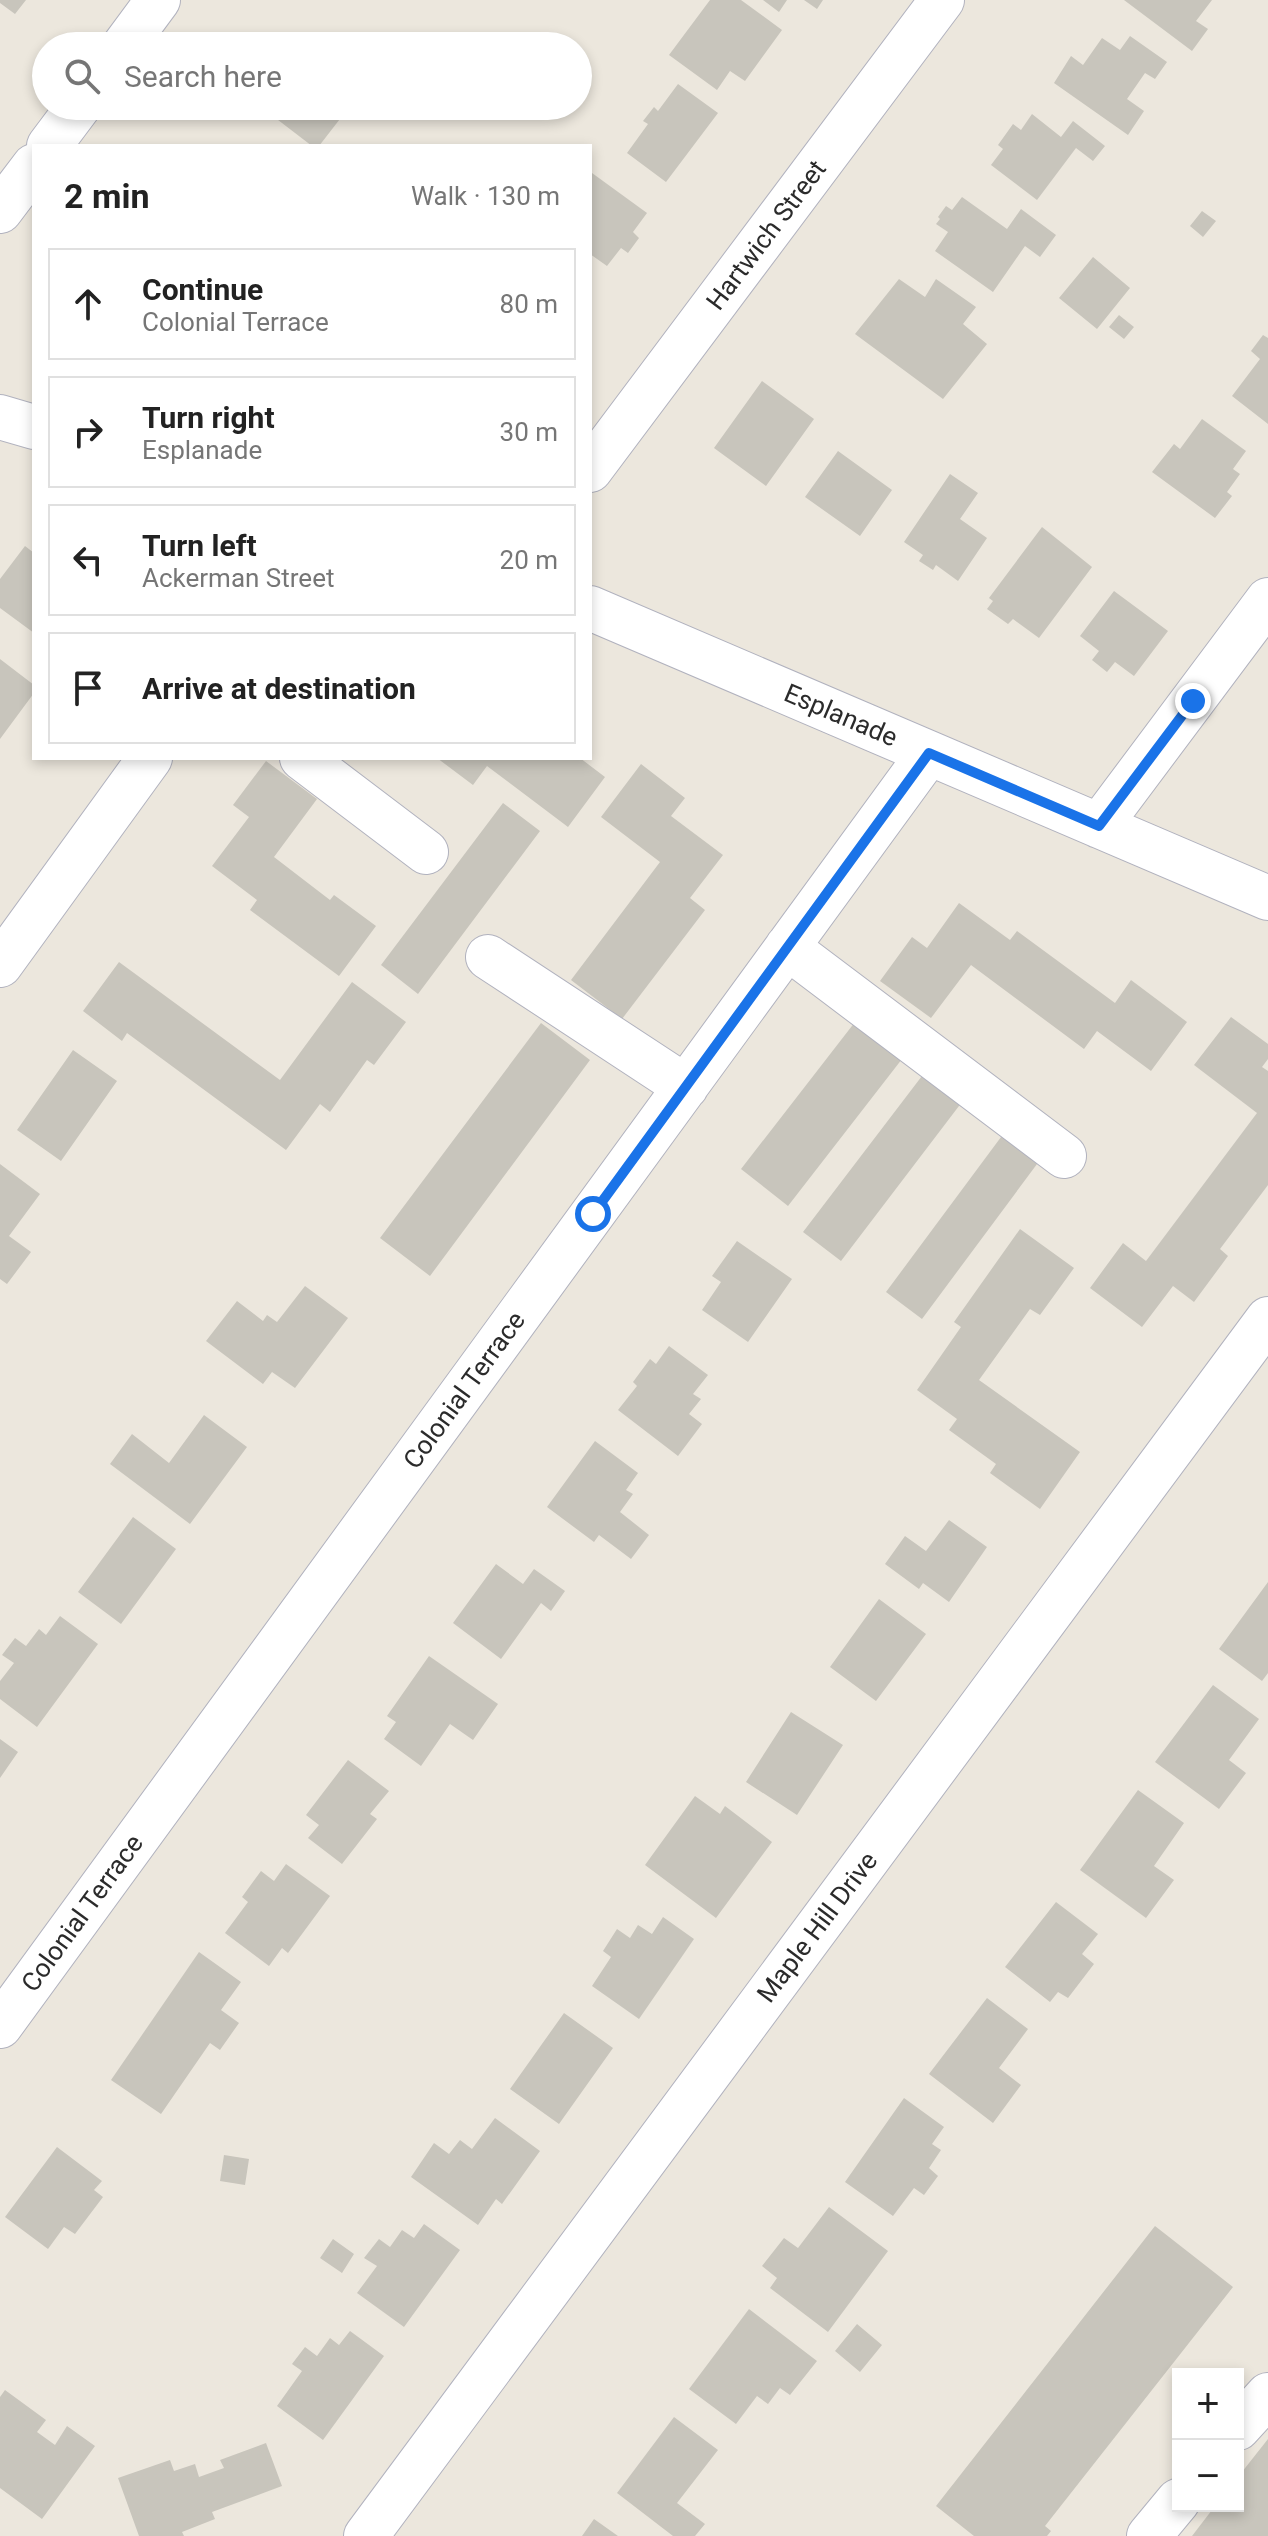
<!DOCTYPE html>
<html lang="en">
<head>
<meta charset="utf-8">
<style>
  :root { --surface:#fff; --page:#f2f2f2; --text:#222; --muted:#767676; --line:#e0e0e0 }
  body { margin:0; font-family:Roboto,sans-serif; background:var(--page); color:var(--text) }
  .controls { position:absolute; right:24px; bottom:24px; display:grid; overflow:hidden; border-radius:0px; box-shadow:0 4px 12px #0003 }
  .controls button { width:72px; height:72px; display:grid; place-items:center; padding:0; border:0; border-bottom:2px solid var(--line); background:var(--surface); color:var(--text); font:40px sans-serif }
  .stop { position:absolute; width:24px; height:24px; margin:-18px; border:6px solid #1a73e8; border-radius:50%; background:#fff }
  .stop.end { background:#1a73e8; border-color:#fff; box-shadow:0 2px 8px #0008 }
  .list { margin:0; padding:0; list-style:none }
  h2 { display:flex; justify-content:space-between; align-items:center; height:104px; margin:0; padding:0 32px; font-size:34px }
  h2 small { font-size:26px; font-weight:400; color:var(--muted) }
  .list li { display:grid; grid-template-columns:52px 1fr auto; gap:24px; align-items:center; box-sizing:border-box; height:112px; margin:0 16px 16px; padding:0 16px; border:2px solid var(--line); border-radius:0px }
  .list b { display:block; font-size:30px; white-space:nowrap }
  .list p { margin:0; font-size:26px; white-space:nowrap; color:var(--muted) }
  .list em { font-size:26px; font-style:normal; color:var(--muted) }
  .icon { flex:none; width:44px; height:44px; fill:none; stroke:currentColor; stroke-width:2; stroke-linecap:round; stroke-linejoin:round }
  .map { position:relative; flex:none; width:1268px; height:2536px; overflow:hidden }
  .search { position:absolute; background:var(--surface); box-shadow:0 4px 12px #0003; left:32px; top:32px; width:560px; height:88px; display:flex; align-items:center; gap:20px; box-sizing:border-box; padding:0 28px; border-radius:44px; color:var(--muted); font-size:30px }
  .panel { position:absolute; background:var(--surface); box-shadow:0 4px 12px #0003; left:32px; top:144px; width:560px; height:616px; border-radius:0px }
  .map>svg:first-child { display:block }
  .building { fill:#c8c5bc }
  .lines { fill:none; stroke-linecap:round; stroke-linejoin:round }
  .minor-casing { stroke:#b1b2be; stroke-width:46 }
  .minor { stroke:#fff; stroke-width:44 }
  .route { stroke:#1a73e8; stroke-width:10 }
  .labels { text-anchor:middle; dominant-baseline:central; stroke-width:8; stroke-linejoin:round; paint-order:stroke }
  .street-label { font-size:26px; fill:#2b2b2b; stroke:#fff }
</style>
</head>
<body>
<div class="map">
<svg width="1268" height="2536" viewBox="0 0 1268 2536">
  <rect width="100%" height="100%" fill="#ece7dd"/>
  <path class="building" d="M0 0H26L15 14 0 3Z
    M710 0H741L782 30 745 81 730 71 717 90 669 55Z
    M763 0H787L779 12Z
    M804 0H823L817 9Z
    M1124 0H1212L1196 21 1208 29 1192 51Z
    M301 32 319 46H290Z
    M1130 36 1167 62 1155 79 1145 73 1127 99 1144 111 1128 135 1054 83 1071 56 1083 65 1102 38 1120 50Z
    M678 84 718 113 666 182 627 153 648 124 643 121 654 107 658 111Z
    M268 106H350L319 146H312L265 110Z
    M1032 114 1061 137 1073 121 1105 146 1093 161 1076 148 1037 200 991 165 1003 149 998 145 1013 124 1021 130Z
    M592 173 647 213 633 232 639 238 628 253 621 248 607 266 590 254Z
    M962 197 1007 229 1021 209 1056 235 1040 257 1025 246 993 292 935 251 948 232 936 224 940 219 938 217 946 206 952 210Z
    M1202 211 1216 221 1203 237 1190 226Z
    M1093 257 1130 288 1097 329 1059 298Z
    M899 279 925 297 936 279 976 307 963 324 987 344 943 399 855 334Z
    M1119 315 1134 327 1124 339 1109 327Z
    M1263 335 1268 338V424L1232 396 1260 359 1251 351Z
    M762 381 814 419 766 486 714 448Z
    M1202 419 1246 451 1233 469 1240 474 1227 492 1232 496 1215 518 1152 472 1174 444 1180 449Z
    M838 451 892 490 860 536 805 497Z
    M950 474 978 493 960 519 987 538 958 581 936 565 933 570 919 561 923 555 904 542Z
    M1042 527 1092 567 1039 638 1013 619 1008 624 987 609 993 601 989 598Z
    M25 546 34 553V633L0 608V579Z
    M1114 591 1168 631 1134 676 1115 662 1107 672 1092 660 1099 651 1080 636Z
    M0 659 34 685V693L0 739Z
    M437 758H580L605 777 568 827 487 766 473 785Z
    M266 761 317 799 274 857 330 900 334 895 376 926 339 976 250 910 257 900 212 866 249 817 233 805Z
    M641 764 685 798 671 816 723 855 690 898 705 910 622 1019 571 980 660 862 601 817Z
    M503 803 540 831 418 994 381 965Z
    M959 903 1010 940 1017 931 1115 1003 1131 980 1187 1022 1151 1071 1097 1031 1084 1049 971 965 931 1018 880 981 912 937 927 948Z
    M119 962 280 1080 352 982 406 1022 374 1065 367 1060 330 1112 320 1104 286 1150 127 1033 122 1041 83 1011Z
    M1231 1017 1268 1044V1059L1262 1067 1268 1071V1185L1220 1249 1228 1256 1194 1302 1173 1286 1142 1327 1090 1288 1123 1243 1146 1261 1257 1113 1194 1065Z
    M855 1022 902 1059 788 1206 741 1169Z
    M541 1023 590 1060 430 1276 380 1238Z
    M73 1050 117 1081 61 1161 17 1130Z
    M925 1072 962 1102 841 1261 803 1232Z
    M1004 1133 1040 1160 922 1319 886 1292Z
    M0 1164 40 1194 9 1236 31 1252 7 1284 0 1279Z
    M1020 1229 1074 1268 1040 1315 1030 1309 979 1380 1080 1452 1040 1509 990 1473 996 1464 949 1430 957 1419 917 1390 961 1327 954 1322Z
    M737 1241 792 1279 748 1342 702 1310 721 1282 712 1276Z
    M305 1286 348 1318 295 1388 272 1372 263 1384 206 1341 237 1301 263 1321 267 1315 277 1322Z
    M669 1346 708 1375 693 1394 701 1399 689 1414 702 1424 678 1456 618 1410 637 1386 633 1382 650 1359 656 1364Z
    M204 1415 247 1447 190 1524 110 1464 132 1434 169 1463Z
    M595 1441 638 1473 626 1490 633 1494 620 1512 649 1535 631 1559 599 1535 594 1542 547 1507Z
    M133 1517 176 1549 121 1624 78 1592Z
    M949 1520 987 1547 949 1602 923 1583 919 1589 885 1564 905 1536 926 1551Z
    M496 1564 523 1584 534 1569 565 1591 551 1611 541 1603 501 1659 453 1623Z
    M1268 1582V1673L1262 1681 1219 1649Z
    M879 1599 926 1634 876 1701 830 1667Z
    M60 1616 98 1644 37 1727 0 1699V1681L14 1663 2 1655 15 1638 26 1646 39 1629 46 1635Z
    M429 1656 498 1704 473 1740 450 1724 421 1766 384 1739 396 1722 387 1716Z
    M1213 1685 1259 1719 1229 1760 1246 1773 1219 1809 1155 1762Z
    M791 1712 843 1745 797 1815 746 1782Z
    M0 1739 18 1752 0 1778Z
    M348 1760 389 1791 370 1814 377 1819 342 1864 308 1838 319 1825 306 1815Z
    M1138 1790 1184 1823 1154 1866 1174 1880 1146 1918 1080 1870Z
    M695 1796 720 1814 725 1806 772 1842 716 1918 645 1865Z
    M286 1864 330 1896 288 1953 282 1948 269 1966 225 1933 248 1902 242 1897 261 1871 274 1881Z
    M1056 1902 1098 1934 1082 1954 1094 1964 1068 1998 1058 1992 1050 2002 1005 1967Z
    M663 1917 694 1939 639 2019 592 1986 611 1957 603 1951 617 1929 630 1938 638 1925 652 1934Z
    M199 1952 241 1982 221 2010 239 2023 220 2050 210 2043 161 2114 111 2080Z
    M987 1998 1028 2029 999 2068 1021 2085 993 2123 929 2074Z
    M564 2013 613 2048 559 2124 510 2089Z
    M904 2098 944 2127 932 2144 941 2150 929 2168 938 2176 924 2195 914 2188 893 2216 845 2182Z
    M495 2118 540 2151 502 2204 496 2199 478 2225 411 2177 434 2143 449 2154 460 2140 472 2149Z
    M57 2147 102 2181 94 2190 103 2197 75 2234 64 2227 48 2249 5 2217Z
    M224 2155 249 2159 245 2185 220 2181Z
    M829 2207 888 2251 828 2332 770 2288 777 2278 762 2266 784 2238 798 2248Z
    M424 2224 460 2250 404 2327 357 2293 377 2266 364 2258 379 2239 390 2247 402 2230 414 2238Z
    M1155 2226 1233 2287 1045 2526 1051 2531 1047 2536H974L936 2506Z
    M333 2239 354 2254 342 2273 320 2258Z
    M749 2309 817 2361 790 2395 780 2388 768 2404 757 2396 736 2424 689 2389Z
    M857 2324 882 2345 860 2372 835 2351Z
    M350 2331 384 2356 323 2440 277 2406 302 2371 292 2364 305 2347 317 2356 330 2338 339 2345Z
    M5 2390 46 2420 37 2432 55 2445 67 2426 95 2446 42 2519 0 2488V2397Z
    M674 2417 718 2450 677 2503 705 2524 695 2536H673L617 2493Z
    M1268 2439V2536H1192L1215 2506H1238V2477Z
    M266 2443 282 2486 212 2512 215 2519 182 2532 184 2536H139L118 2478 170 2460 174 2471 195 2464 199 2477 224 2468 220 2460Z
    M594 2519 618 2536H582Z"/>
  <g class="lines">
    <defs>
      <path id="minor" d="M124 46 158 0
        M49 146 79 106
        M0 211 34 166
        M0 417 34 427
        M590 470 942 0
        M590 608 1268 898
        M302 758 426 852
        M1099 826 1268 600
        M787 947 1064 1156
        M488 957 686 1087
        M0 965 150 758
        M0 2026 929 753
        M1238 2428 1268 2395
        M366 2536 1268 1319
        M1149 2536 1178 2501"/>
    </defs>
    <use href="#minor" class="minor-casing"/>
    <use href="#minor" class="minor"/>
  </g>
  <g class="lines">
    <path class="route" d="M593 1214 929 753 1099 826 1193 701"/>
  </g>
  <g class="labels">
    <g class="street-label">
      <text transform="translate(766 235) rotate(-53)">Hartwich Street</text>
      <text transform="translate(841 715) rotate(23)">Esplanade</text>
      <text transform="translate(464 1390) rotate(-54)">Colonial Terrace</text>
      <text transform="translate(82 1913) rotate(-54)">Colonial Terrace</text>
      <text transform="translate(817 1927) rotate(-53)">Maple Hill Drive</text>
    </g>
  </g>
</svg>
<div class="controls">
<button>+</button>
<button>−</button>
</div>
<div class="stop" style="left:593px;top:1214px"></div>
<div class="stop end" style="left:1193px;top:701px"></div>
<div class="search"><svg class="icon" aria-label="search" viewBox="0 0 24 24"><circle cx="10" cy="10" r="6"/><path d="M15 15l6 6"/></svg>Search here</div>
<section class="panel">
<h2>2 min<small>Walk · 130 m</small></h2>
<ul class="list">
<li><svg class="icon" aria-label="ahead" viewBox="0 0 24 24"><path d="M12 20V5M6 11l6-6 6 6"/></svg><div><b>Continue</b><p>Colonial Terrace</p></div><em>80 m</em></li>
<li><svg class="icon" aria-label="right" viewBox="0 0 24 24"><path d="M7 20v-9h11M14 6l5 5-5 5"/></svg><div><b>Turn right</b><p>Esplanade</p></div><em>30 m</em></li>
<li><svg class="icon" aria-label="left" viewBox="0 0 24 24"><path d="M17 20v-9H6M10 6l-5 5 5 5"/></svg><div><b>Turn left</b><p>Ackerman Street</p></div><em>20 m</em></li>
<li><svg class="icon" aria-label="arrive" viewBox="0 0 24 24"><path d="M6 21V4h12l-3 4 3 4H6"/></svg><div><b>Arrive at destination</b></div></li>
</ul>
</section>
</div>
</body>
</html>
